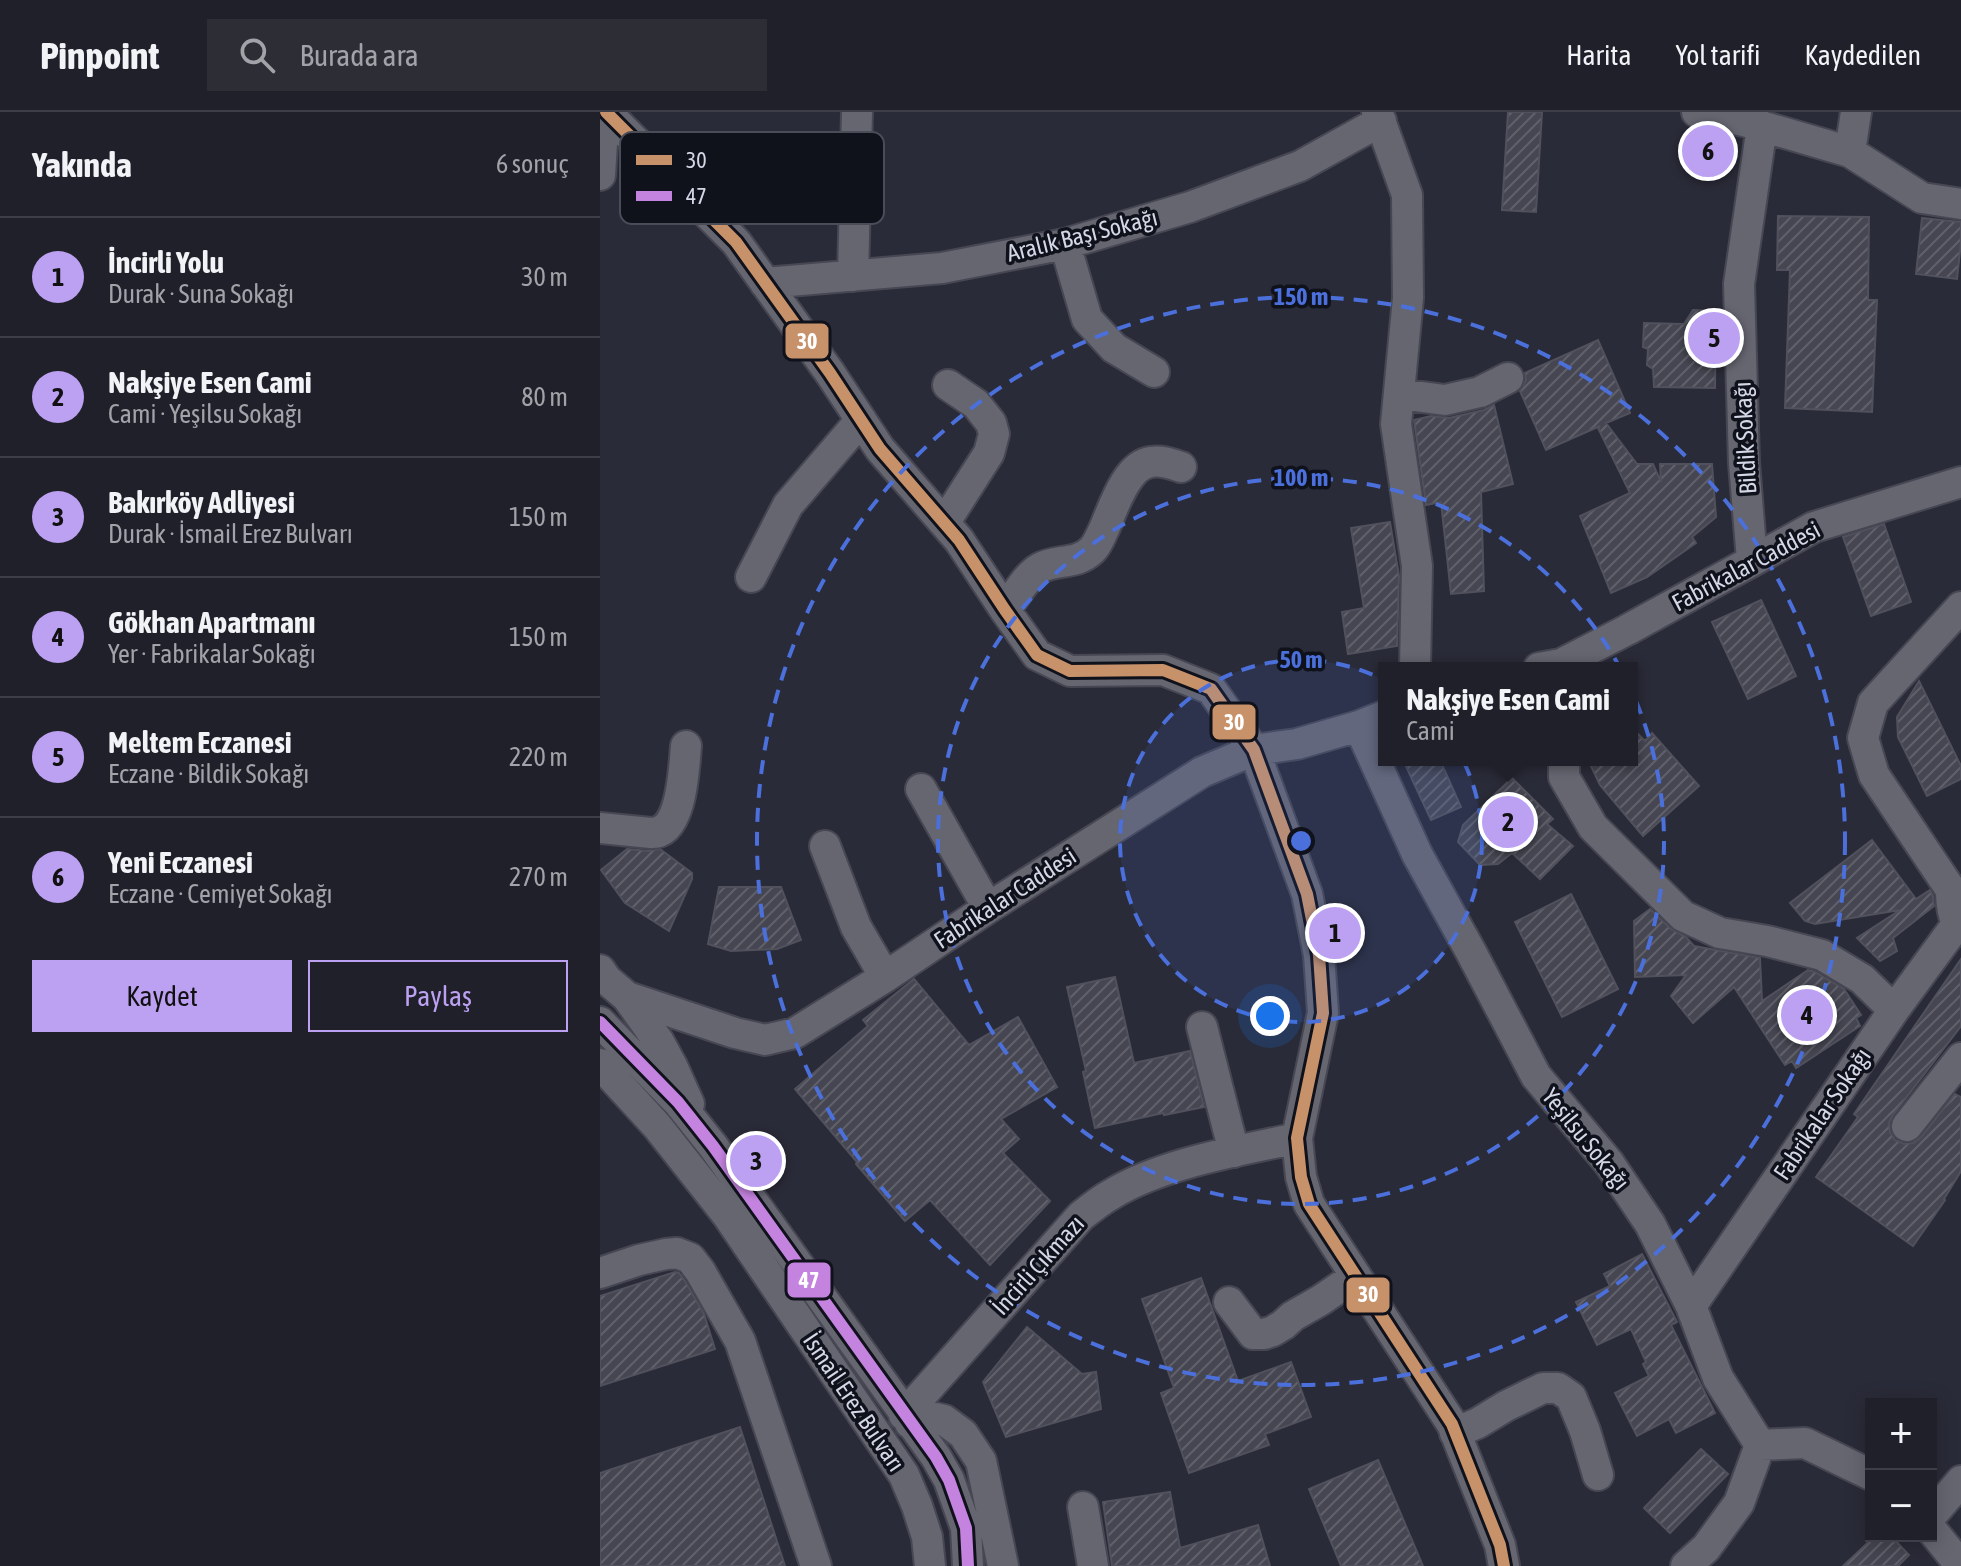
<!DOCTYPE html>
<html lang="tr">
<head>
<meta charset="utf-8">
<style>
  :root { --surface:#20202a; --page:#2d2d36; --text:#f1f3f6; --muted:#a2a3a8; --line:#3d3e47; --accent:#bca0f2 }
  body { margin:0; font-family:"Asap Condensed",sans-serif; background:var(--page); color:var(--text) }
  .controls { position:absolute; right:24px; bottom:24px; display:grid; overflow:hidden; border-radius:0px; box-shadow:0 4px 20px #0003 }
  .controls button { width:72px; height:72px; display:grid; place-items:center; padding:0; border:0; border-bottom:2px solid var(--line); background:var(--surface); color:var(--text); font:40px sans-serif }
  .you { position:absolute; left:670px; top:904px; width:28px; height:28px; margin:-20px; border:6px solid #fff; border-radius:50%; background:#1a73e8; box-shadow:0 0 0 12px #1a73e833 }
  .badge { display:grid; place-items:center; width:52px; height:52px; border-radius:50%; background:var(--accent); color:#111; font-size:26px; font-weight:700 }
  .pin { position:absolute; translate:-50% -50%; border:4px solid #fff; box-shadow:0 2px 8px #0006 }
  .popup { position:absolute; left:778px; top:550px; width:260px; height:104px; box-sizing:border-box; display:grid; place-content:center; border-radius:0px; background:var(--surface); filter:drop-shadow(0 2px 6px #0005); font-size:26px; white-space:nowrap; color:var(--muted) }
  .popup b { font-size:30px; color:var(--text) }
  .popup::after { content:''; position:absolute; left:50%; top:100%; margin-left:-16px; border:16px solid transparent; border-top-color:var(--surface) }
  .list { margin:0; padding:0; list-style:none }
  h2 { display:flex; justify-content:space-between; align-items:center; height:104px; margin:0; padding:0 32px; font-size:34px }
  h2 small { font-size:26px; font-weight:400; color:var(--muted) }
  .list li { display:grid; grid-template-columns:52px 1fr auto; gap:24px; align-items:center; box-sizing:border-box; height:120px; padding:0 32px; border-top:2px solid var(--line) }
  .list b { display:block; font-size:30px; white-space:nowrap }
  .list p { margin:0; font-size:26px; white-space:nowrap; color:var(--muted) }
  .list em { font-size:26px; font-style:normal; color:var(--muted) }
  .actions { display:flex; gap:16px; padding:24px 32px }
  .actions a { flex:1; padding:18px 0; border:2px solid var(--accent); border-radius:0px; text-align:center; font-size:28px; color:var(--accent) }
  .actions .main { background:var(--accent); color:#111 }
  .icon { flex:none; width:44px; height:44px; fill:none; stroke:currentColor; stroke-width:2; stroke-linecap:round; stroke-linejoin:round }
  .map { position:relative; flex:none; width:1361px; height:1454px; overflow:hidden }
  header { display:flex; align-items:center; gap:48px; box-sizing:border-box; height:112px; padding:0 40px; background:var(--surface); border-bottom:2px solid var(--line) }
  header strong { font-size:38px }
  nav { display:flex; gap:44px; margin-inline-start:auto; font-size:28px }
  .search { width:560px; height:72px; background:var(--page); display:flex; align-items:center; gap:20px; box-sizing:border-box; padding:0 28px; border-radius:0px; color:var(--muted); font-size:30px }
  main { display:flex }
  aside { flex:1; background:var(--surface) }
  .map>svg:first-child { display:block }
  .building { fill:url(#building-hatch); stroke:#50515c; stroke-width:2 }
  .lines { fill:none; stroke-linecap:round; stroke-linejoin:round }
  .minor-casing { stroke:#464753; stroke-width:34 }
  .minor { stroke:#666671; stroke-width:30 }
  .bus-1-casing { stroke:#0f111b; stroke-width:18 }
  .bus-2-casing { stroke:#0f111b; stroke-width:18 }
  .bus-1 { stroke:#c7916a; stroke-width:12 }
  .bus-2 { stroke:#c483df; stroke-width:12 }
  .ring { fill:none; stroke:#4b70dc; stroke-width:4; stroke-dasharray:14 10 }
  .labels { text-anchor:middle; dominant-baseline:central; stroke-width:7; stroke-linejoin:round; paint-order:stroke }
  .street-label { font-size:24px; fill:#d4d7e6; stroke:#0f111b }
  .key { fill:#0f111b; stroke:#4a4c58; stroke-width:2 }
  .key-label { font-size:22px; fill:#d4d7e6 }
  .centre { fill:#4b70dc; stroke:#0f111b; stroke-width:4 }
  .ring-label { font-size:24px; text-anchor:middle; font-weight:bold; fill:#4b70dc; stroke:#0f111b; stroke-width:7; stroke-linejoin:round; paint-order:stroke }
  .line-badge { stroke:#0f111b; stroke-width:3 }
  .badge-label { font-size:22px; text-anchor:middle; font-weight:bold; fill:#fff }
</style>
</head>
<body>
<header>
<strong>Pinpoint</strong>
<div class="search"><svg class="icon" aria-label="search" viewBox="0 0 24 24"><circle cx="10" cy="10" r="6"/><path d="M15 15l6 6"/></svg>Burada ara</div>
<nav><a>Harita</a><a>Yol tarifi</a><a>Kaydedilen</a></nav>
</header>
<main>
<aside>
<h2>Yakında<small>6 sonuç</small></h2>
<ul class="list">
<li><span class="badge">1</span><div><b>İncirli Yolu</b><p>Durak · Suna Sokağı</p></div><em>30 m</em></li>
<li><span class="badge">2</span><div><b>Nakşiye Esen Cami</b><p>Cami · Yeşilsu Sokağı</p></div><em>80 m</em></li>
<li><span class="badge">3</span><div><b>Bakırköy Adliyesi</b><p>Durak · İsmail Erez Bulvarı</p></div><em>150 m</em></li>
<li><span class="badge">4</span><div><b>Gökhan Apartmanı</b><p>Yer · Fabrikalar Sokağı</p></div><em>150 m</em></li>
<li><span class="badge">5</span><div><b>Meltem Eczanesi</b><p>Eczane · Bildik Sokağı</p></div><em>220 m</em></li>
<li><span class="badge">6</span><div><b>Yeni Eczanesi</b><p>Eczane · Cemiyet Sokağı</p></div><em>270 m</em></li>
</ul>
<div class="actions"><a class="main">Kaydet</a><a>Paylaş</a></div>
</aside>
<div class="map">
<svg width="1361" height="1454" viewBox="0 0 1361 1454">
  <defs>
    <pattern id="building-hatch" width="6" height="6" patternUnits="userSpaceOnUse" patternTransform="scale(2)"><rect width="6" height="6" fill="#454651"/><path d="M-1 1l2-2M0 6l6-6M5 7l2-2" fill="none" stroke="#5f606a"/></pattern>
  </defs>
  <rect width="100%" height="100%" fill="#2a2b38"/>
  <path class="building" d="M908 0H942L936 100 902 98Z
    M1178 104 1269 105 1268 188H1277L1272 300 1185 296 1190 158H1177Z
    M1322 106 1361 110V130L1357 167 1316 162Z
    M1093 198 1116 199 1115 276 1054 275 1053 257 1047 253 1048 237 1043 235 1044 211 1084 212Z
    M998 228 1030 301 1006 311 1037 352H1053L1061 370 1060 352H1112L1116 405 1092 425 1096 431 1047 465 1011 481 980 404 1030 381 998 316 1000 314 946 338 920 279 926 268 925 261Z
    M894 293 913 372 881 380 884 479 851 482 841 390 826 393 814 308 831 304 849 306 884 298Z
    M790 410 799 464 797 534 748 542 742 500 764 496 751 416Z
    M1284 412 1311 490 1271 504 1243 425Z
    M1161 488 1196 564 1148 587 1112 510Z
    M1319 569 1361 654V667L1327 684 1298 625 1297 605Z
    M1032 616 1045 629 1052 621 1099 674 1043 724 1000 673 988 648H1032Z
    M803 648H840L861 695 831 708Z
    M912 666 953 707 947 712 973 734 940 767 912 741 898 752 880 753 858 730 863 713Z
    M1272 728 1316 787 1330 778 1333 784 1334 794 1293 826 1297 839 1280 849 1257 826 1300 798 1215 812 1205 809 1190 791Z
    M27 737 49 739 60 737 92 761V767L69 819 25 791 1 758Z
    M119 775H181L201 828 177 837 131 839 108 832Z
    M971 782 1018 877 962 905 915 810Z
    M1050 797 1071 817 1086 825 1094 834 1160 846 1162 889 1208 858 1215 860 1244 877 1261 903 1256 906 1260 914 1196 956 1192 949 1185 953 1134 875 1093 911 1071 884 1086 863 1035 865 1034 809Z
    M1361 847V914L1293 1003 1289 1011 1290 1020 1295 1028 1304 1032 1313 1031 1321 1025 1355 982 1361 985V1059L1344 1087 1345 1088 1313 1134 1216 1065 1258 1005 1254 1002 1276 970Z
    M515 865 534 951 590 939 604 995 564 1003 563 1001 495 1016 483 960 486 959 467 875Z
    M314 867 369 933 418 905 457 975 401 1007 419 1027 403 1041 450 1089 390 1153 330 1088 305 1109 256 1052 257 1050 195 977 268 914 263 908Z
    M1042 1142 1077 1210 1071 1213 1115 1301 1076 1321 1069 1307 1037 1324 1015 1281 1049 1264 1043 1252 1046 1250 1031 1217 997 1233 976 1190 1010 1174 1004 1162Z
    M75 1160 79 1161 85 1169 104 1202 115 1237 0 1274V1184Z
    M601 1166 638 1269 691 1250 711 1305 665 1322 669 1333 589 1361 561 1281 574 1276 542 1187Z
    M427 1215 482 1262 496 1260 501 1297 406 1325 383 1270Z
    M140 1315 185 1454H0V1361Z
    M1101 1337 1128 1362 1070 1421 1044 1396Z
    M778 1348 823 1454H741L709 1377Z
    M570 1380 580 1436 658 1413 670 1454H512L503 1390Z
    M1275 1424H1291L1309 1443 1298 1454H1243Z"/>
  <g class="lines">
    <defs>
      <path id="minor" d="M6 0 136 130 230 261 280 337 359 428 405 498 437 543 470 559 563 558 611 577 654 638 707 782 719 843 723 901 697 1026 701 1065 709 1092 852 1312 900 1433 904 1454
        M777 0 807 83 808 186 796 312 817 454 815 556
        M1097 0 1144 9 1250 40 1322 86 1361 92
        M1250 40 1256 0
        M0 63 4 0
        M465 132 487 207 514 236 554 260
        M253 164 257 0
        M165 171 342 156 465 132 590 95 700 54 781 9
        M799 282 845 288 880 280 908 266
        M345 410 389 341 394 322 391 311 376 292 348 273
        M1152 448 1144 351 1139 172 1162 14
        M151 465 188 393 261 308
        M1361 495 1273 591 1263 626 1274 663 1351 778C1351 790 1353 808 1361 817
        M405 498C415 485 426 464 440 456 456 447 477 453 492 438 498 432 500 425 504 417 513 397 526 353 551 350 561 348 572 352 581 355
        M939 556 961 552 1027 518 1214 415 1361 370
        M759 614 817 742 871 840 936 964 1009 1051 1050 1112 1091 1194 1118 1266 1160 1333 1205 1331 1271 1363
        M964 648V665L993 715 1083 804 1120 821 1167 829 1222 843 1262 867 1294 898
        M321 677 388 796
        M0 716 51 721C82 722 84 657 86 634
        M225 734 256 815 285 865
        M0 858 7 868 27 885 59 930 72 954 89 992
        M27 885 135 921 165 928 195 921 285 865 388 796 602 660 654 638 697 632 759 614 784 604
        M0 910 78 990 113 1034 336 1345 349 1368 366 1416 368 1454
        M602 915 634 1040
        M0 952 57 1014 128 1104 304 1363 317 1394 327 1425 330 1454
        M1307 1014 1361 946
        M0 1161 39 1148 66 1142 77 1141 90 1146 100 1159 140 1229 216 1454
        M629 1190 653 1222H664L673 1219 683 1213 693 1204 721 1188 756 1164
        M1091 1194 1294 898 1357 812
        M304 1303 481 1104C491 1096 501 1088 512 1082 563 1051 639 1039 697 1026
        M310 1311 335 1306 344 1308 363 1322 381 1349 403 1454
        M855 1321 878 1311 906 1294 943 1276H958L971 1285 985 1319 998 1363
        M483 1395 493 1454
        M1331 1404 1361 1369
        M1331 1417 1361 1454
        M1086 1454 1106 1436 1139 1391 1160 1333"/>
    </defs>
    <use href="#minor" class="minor-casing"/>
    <use href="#minor" class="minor"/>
    <defs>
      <path id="bus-1" d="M6 0 136 130 230 261 280 337 359 428 405 498 437 543 470 559 563 558 611 577 654 638 707 782 719 843 723 901 697 1026 701 1065 709 1092 852 1312 900 1433 904 1454"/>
      <path id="bus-2" d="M0 910 78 990 113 1034 336 1345 349 1368 366 1416 368 1454"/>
    </defs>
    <use href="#bus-1" class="bus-1-casing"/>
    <use href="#bus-2" class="bus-2-casing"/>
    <use href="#bus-1" class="bus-1"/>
    <use href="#bus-2" class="bus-2"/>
  </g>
  <circle cx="701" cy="729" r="181" fill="#4b70dc" fill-opacity=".12"/>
  <g class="ring">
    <circle cx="701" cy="729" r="181"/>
    <circle cx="701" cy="729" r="363"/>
    <circle cx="701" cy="729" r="544"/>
  </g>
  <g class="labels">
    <g class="street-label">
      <text transform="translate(482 123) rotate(-14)">Aralık Başı Sokağı</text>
      <text transform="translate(1145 326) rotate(-93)">Bildik Sokağı</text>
      <text transform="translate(1146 454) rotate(-28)">Fabrikalar Caddesi</text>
      <text transform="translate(405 786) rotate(-33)">Fabrikalar Caddesi</text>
      <text transform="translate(1222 1002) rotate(-56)">Fabrikalar Sokağı</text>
      <text transform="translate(986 1027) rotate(51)">Yeşilsu Sokağı</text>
      <text transform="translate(438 1153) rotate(-48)">İncirli Çıkmazı</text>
      <text transform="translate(254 1290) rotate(56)">İsmail Erez Bulvarı</text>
    </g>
  </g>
  <rect x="20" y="20" width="264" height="92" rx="12" class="key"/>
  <rect x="36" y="43" width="36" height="10" fill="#c7916a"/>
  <rect x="36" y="79" width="36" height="10" fill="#c483df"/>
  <g class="key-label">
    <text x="86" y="56">30</text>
    <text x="86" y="92">47</text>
  </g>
  <circle cx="701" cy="729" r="12" class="centre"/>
  <g class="ring-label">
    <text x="701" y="193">150 m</text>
    <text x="701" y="374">100 m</text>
    <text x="701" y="556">50 m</text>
  </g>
  <g class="line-badge">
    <rect x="184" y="210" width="46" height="38" rx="8" fill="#c7916a"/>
    <rect x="611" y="591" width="46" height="38" rx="8" fill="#c7916a"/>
    <rect x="186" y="1149" width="46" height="38" rx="8" fill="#c483df"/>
    <rect x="745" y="1164" width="46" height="38" rx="8" fill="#c7916a"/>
  </g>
  <g class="badge-label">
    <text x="207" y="237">30</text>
    <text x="634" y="618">30</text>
    <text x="209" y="1176">47</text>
    <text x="768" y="1190">30</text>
  </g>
</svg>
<div class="controls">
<button>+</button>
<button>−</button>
</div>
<div class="you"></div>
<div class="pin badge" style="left:735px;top:821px">1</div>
<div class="pin badge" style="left:908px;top:710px">2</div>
<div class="popup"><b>Nakşiye Esen Cami</b>Cami</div>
<div class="pin badge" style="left:156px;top:1049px">3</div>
<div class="pin badge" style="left:1207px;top:903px">4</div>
<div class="pin badge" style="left:1114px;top:226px">5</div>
<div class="pin badge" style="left:1108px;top:39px">6</div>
</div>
</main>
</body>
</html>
